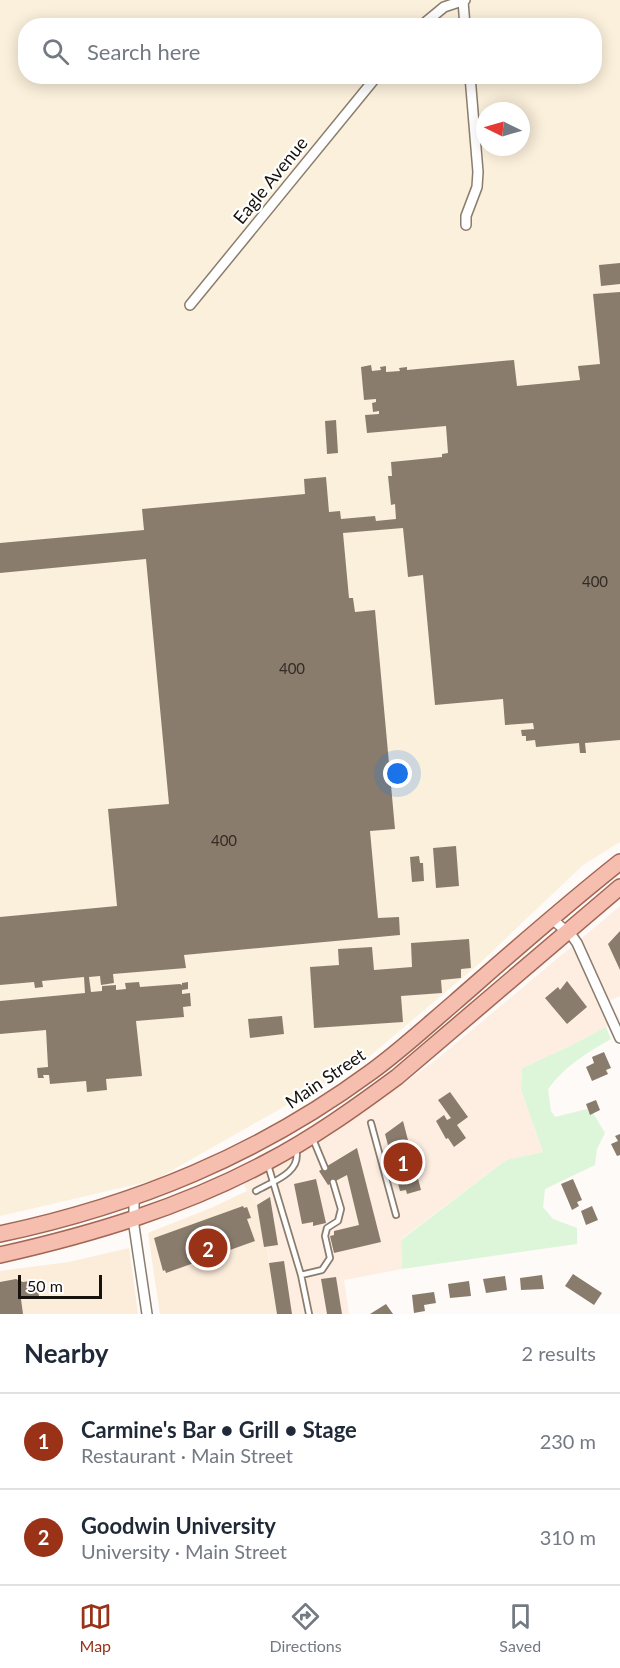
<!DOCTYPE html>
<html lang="en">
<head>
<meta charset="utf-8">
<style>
  :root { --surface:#fff; --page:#f2f2f3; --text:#1f2937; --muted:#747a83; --line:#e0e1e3; --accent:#9a3218 }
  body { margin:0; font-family:Lato,sans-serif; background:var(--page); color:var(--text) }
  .compass { position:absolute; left:476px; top:102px; width:54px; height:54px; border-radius:50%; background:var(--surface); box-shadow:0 3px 15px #0003; rotate:275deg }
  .scale { position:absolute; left:18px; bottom:15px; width:84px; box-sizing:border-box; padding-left:6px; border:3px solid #17120c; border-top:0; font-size:16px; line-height:21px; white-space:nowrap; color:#17120c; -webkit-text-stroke:4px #fff; paint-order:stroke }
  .you { position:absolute; left:398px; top:774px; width:21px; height:21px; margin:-15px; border:4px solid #fff; border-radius:50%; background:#1a73e8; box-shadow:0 0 0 9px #1a73e833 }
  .badge { display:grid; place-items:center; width:39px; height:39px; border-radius:50%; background:var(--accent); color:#fff; font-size:20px; font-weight:700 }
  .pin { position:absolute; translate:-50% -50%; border:3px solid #fff; box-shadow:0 2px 6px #0006 }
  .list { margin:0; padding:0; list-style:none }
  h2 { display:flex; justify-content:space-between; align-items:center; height:78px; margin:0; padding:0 24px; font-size:26px }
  h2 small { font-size:20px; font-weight:400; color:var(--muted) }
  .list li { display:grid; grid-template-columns:39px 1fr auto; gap:18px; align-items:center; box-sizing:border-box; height:96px; padding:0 24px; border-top:2px solid var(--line) }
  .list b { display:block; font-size:22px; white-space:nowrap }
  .list p { margin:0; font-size:20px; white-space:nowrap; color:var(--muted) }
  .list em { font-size:20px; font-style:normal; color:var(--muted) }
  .icon { flex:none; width:33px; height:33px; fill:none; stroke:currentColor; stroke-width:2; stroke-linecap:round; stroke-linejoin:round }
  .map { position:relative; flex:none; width:620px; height:1314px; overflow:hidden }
  .search { position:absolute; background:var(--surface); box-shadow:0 3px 15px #0003; left:18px; right:18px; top:18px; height:66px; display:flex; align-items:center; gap:15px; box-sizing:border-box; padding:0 21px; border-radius:24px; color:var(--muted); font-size:22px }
  .sheet { height:270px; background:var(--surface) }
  nav { display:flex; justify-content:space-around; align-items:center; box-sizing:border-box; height:84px; border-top:2px solid var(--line); background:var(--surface); font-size:16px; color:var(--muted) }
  nav a { display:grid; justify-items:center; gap:3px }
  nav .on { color:var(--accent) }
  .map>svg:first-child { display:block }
  .commercial { fill:#feeee1 }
  .industrial { fill:#fbf0db; fill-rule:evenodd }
  .built { fill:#fcecda }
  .green { fill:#ddf6da }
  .building { fill:#897c6d }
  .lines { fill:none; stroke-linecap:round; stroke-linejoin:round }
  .lane-casing { stroke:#8a7d6e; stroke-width:8 }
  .street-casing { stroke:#8a7d6e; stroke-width:12 }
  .primary-casing { stroke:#a36654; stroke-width:18 }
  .lane { stroke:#fff; stroke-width:4.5 }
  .street { stroke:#fff; stroke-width:9 }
  .primary { stroke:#f5beaf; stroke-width:15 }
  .labels { text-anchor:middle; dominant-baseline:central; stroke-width:4.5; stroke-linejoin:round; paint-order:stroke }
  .number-label { font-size:15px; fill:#342c24 }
  .street-label { font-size:18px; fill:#17120c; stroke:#fff }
</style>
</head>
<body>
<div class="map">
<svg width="620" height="1314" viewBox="0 0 620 1314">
  <rect width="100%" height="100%" fill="#fdfaf7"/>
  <path class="commercial" d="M620 906V996L609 1001 620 1020 570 1046 522 1068 521 1090 543 1152 506 1160 401 1239 402 1269 344 1280 349 1314H279L260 1208 247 1191 244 1184 351 1121 436 1060Z"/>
  <path class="industrial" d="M0 0H620V842L583 865 481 962 364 1061 155 1180 0 1216ZM26 26H594V76H26ZM485 111H521V147H485Z"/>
  <path class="built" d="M247 1191 260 1208 278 1314H160L148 1233 211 1208Z
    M129 1248 138 1314H0V1271L69 1262Z"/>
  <path class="green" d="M606 1027 611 1039C586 1053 565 1066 548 1089L551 1111 555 1117 587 1109 590 1114 593 1113 605 1133 597 1149 595 1165 545 1189 543 1207 553 1219 577 1228V1244L402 1269 401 1240 506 1160 543 1152 521 1090 522 1068 570 1046Z"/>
  <path class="building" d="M620 263V284L601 286 599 265Z
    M620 292V740L585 743 586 753H580L579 743 536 747 535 740 526 741V736H522L521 730 534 729 533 723 505 725 503 699 435 705 423 575 408 577 403 528 343 533 349 598H353L355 612 375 610 395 829 370 831 378 918 399 917 400 935 184 955 186 968 113 974 114 983 101 985 100 976 89 977 91 992 102 991V986L116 985V990L126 989 125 983 139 982 140 987 180 984 182 985V983L188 982V989L182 990V994L190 993 191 1006 183 1007 184 1017 136 1021 142 1076 106 1079 107 1090 87 1092 86 1081 50 1084 49 1075H43L44 1078H38L37 1068 48 1067 46 1030 0 1034V1001L85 993 84 977 42 981 43 987 35 988 34 982 0 985V917L117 906 108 809 169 804 146 559 0 573V543L144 530 142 509 305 494 304 479 326 477 329 512 340 511 341 519 375 516 376 521 396 519 395 504 391 505 388 476H392L391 462 442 457V454L448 453 446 426 367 433 365 415 379 414V411L373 412 372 403 376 402V399L364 400 361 367 371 365 372 371 381 370 380 367 386 366V372L400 371 399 368 407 367V370L514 360 517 386 580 380 578 366 600 364 593 294Z
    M336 420 338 453 327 454 325 421Z
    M456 846 459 886 436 888 433 848Z
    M419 856 420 863H423L424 881 412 882 410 857Z
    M620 931V970L608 944Z
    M469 939 471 968 461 969V978L441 980 442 993 401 996 403 1022 314 1028 310 967 339 965 338 949 372 947 374 970 412 967 411 943Z
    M567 981 587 1007 567 1024 545 998 558 987 560 990Z
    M282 1016 284 1034 250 1038 248 1019Z
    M604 1052 611 1068 606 1070 608 1074 592 1081 586 1067 594 1063 592 1057Z
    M450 1092 468 1117 457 1125 466 1138 454 1147 448 1138 446 1139 436 1121 444 1115 447 1120 451 1118 438 1100Z
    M596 1100 600 1110 590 1115 586 1104Z
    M403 1121 421 1190 407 1194 406 1190 400 1191 385 1134Z
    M620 1134V1155L617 1156 611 1144 618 1141 615 1136Z
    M357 1148 381 1242 334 1253 330 1236 334 1235V1231L359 1225 347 1175 328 1185 319 1171Z
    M316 1179 326 1223 313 1226V1222L302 1224 294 1184Z
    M573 1179 582 1200 577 1202 579 1206 572 1210 561 1184Z
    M270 1197 278 1245 264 1247 257 1205Z
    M243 1206 244 1208 247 1207 251 1218 247 1219 255 1241 166 1273 165 1270 163 1271 154 1238Z
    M592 1206 598 1220 586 1225 581 1211Z
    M284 1261 292 1314H277L269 1263Z
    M573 1274 602 1293 594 1305 565 1286Z
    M542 1275 544 1289 521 1290 520 1278Z
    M505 1276 507 1290 486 1293 483 1279Z
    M336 1277 342 1314H327L321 1279Z
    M16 1279 23 1282 36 1280 39 1296 21 1299 23 1314H0V1282Z
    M469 1281 471 1296 450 1298 448 1284Z
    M434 1292 436 1303 424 1305 425 1311 414 1313 412 1295Z
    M386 1304 393 1314H370Z"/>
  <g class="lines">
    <defs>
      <path id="lane" d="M371 1123 396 1215
        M313 1139 325 1168
        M268 1165 301 1275 322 1270 330 1258 325 1236 327 1228 338 1221 341 1209 333 1182
        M256 1191C271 1182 302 1173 296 1150
        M301 1275 309 1314"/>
      <path id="street" d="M463 1 465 26
        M421 26 444 7 465 0
        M466 225V216L477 187 478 172 470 76
        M190 305 377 76
        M552 919 572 936 577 943 620 1038
        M134 1198V1226L147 1314"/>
      <path id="primary" d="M0 1234C136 1205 258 1155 371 1072 400 1051 427 1026 454 1003 509 955 563 907 620 862
        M0 1255C93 1234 183 1207 267 1162 313 1138 355 1108 397 1077L620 887"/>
    </defs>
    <use href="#lane" class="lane-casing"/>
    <use href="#street" class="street-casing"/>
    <use href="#primary" class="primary-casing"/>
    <use href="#lane" class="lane"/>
    <use href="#street" class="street"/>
    <use href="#primary" class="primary"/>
  </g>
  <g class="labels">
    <g class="number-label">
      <text x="595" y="581">400</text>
      <text x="292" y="668">400</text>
      <text x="224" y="840">400</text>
    </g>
    <g class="street-label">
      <text transform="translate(270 180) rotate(-51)">Eagle Avenue</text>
      <text transform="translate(325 1078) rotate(-34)">Main Street</text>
    </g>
  </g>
</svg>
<svg class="compass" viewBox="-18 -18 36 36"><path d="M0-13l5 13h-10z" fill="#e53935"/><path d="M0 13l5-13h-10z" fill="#747a83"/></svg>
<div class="scale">50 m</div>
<div class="you"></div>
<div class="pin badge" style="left:403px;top:1162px">1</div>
<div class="pin badge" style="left:208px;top:1248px">2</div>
<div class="search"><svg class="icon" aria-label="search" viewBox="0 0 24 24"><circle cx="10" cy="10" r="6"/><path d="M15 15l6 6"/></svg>Search here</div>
</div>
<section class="sheet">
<h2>Nearby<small>2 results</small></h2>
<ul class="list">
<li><span class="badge">1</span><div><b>Carmine's Bar • Grill • Stage</b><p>Restaurant · Main Street</p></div><em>230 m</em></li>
<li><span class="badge">2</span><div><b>Goodwin University</b><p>University · Main Street</p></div><em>310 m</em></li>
</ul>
</section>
<nav>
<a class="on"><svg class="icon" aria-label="map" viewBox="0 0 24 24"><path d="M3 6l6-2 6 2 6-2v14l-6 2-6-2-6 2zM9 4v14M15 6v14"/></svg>Map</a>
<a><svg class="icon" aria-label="directions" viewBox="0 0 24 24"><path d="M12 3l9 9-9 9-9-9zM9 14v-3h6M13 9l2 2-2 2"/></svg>Directions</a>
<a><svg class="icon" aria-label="saved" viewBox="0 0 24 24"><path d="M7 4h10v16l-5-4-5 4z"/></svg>Saved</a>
</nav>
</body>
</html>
